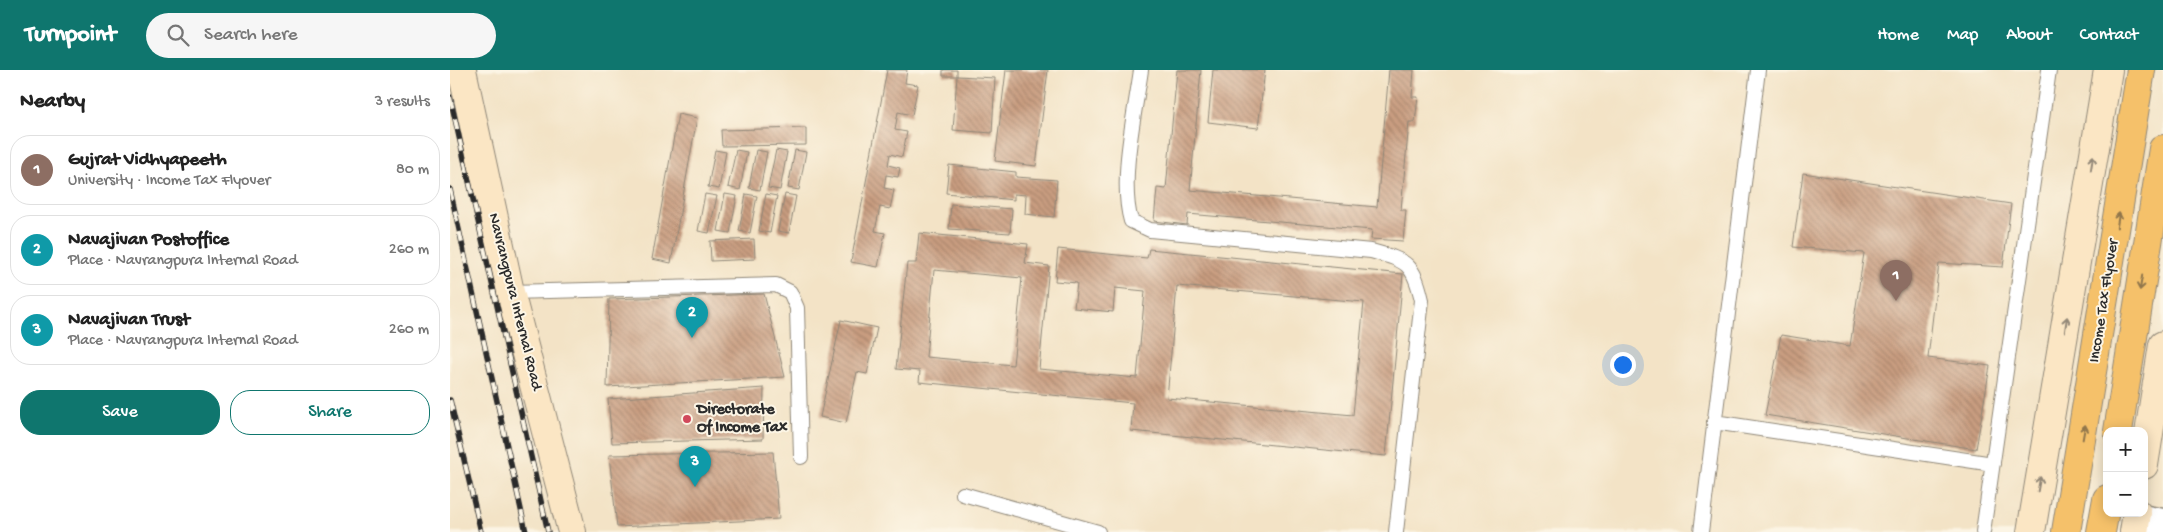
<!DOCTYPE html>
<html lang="en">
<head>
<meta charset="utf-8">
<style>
  :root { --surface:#fff; --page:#f6f6f6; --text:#222; --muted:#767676; --line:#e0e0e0; --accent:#0f766e }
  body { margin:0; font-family:"Gochi Hand",sans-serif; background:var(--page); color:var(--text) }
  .controls { position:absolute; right:15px; bottom:15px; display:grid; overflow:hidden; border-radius:10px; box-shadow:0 2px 12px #0003 }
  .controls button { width:45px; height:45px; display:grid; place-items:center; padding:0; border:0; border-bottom:1px solid var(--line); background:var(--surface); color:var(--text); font:25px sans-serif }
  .you { position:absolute; left:1172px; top:294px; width:18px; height:18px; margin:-12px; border:4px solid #fff; border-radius:50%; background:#1a73e8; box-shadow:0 0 0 8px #1a73e833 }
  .badge { display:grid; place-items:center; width:32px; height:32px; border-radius:50%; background:var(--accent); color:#fff; font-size:16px; font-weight:700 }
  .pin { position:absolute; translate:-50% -41px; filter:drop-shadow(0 1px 2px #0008) }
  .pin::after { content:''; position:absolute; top:26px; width:18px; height:15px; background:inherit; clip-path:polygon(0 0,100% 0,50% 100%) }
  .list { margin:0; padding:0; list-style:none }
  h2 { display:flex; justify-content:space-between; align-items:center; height:65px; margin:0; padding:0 20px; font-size:21px }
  h2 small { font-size:16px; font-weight:400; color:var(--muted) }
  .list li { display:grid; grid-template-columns:32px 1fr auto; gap:15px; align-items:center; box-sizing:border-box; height:70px; margin:0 10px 10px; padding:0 10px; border:1px solid var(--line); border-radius:20px }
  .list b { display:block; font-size:19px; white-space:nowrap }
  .list p { margin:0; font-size:16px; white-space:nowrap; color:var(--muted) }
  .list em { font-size:16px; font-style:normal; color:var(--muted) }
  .actions { display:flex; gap:10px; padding:15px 20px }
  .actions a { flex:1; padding:11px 0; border:1px solid var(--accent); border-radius:20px; text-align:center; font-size:18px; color:var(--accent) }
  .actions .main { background:var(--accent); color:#fff }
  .icon { flex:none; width:28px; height:28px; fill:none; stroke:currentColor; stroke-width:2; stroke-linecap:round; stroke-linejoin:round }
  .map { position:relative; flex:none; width:1713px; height:462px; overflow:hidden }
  header { display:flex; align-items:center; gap:30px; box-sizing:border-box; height:70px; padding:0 25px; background:var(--accent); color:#fff }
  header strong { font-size:24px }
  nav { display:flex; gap:28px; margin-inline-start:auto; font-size:18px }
  .search { width:350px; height:45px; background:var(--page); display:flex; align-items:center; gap:12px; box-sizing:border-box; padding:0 18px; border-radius:28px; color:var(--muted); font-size:19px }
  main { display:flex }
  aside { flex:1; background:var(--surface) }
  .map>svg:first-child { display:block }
  .building { fill:url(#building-back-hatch); fill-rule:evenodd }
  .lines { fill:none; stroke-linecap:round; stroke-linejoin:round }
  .lane-casing { stroke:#8f8778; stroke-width:16 }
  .street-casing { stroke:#8f8778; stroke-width:29 }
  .secondary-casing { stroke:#8f8778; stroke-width:30 }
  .primary-casing { stroke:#8f8778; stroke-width:30 }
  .lane { stroke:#fff; stroke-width:14 }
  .street { stroke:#fff; stroke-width:26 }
  .secondary { stroke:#fbe6c4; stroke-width:28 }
  .primary { stroke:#f5c16b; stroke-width:28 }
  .rail-casing { stroke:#2b2b2b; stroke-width:5.5 }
  .rail { stroke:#fcf5e5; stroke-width:4; stroke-dasharray:11; stroke-linecap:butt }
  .oneway { stroke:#938878 }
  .oneway2 { stroke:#90764b }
  .poi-dot { fill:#d1495b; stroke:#fcf5e5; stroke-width:2 }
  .labels { text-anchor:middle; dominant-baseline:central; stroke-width:4; stroke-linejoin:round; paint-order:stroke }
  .street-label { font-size:16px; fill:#2b2b2b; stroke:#fcf5e5 }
  .poi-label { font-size:16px; font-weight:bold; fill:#2b2b2b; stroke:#fcf5e5; text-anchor:start }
</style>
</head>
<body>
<header>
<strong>Turnpoint</strong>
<div class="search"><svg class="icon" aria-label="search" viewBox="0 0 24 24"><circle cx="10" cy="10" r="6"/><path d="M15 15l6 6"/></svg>Search here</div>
<nav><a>Home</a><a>Map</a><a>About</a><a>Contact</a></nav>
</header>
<main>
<aside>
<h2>Nearby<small>3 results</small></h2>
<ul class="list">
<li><span class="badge" style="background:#8d6e63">1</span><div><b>Gujrat Vidhyapeeth</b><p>University · Income Tax Flyover</p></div><em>80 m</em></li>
<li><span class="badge" style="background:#0f9aa8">2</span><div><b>Navajivan Postoffice</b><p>Place · Navrangpura Internal Road</p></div><em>260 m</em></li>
<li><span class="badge" style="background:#0f9aa8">3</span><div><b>Navajivan Trust</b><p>Place · Navrangpura Internal Road</p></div><em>260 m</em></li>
</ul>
<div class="actions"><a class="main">Save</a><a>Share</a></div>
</aside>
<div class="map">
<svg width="1713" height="462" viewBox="0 0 1713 462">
  <defs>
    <pattern id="building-back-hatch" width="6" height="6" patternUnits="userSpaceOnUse" patternTransform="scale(1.25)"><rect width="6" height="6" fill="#c99d80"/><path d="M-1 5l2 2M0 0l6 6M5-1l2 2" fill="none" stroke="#a38069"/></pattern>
  </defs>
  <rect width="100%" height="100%" fill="#fcf5e5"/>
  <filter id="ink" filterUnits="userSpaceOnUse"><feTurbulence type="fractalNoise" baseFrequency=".02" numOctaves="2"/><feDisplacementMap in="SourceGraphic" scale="10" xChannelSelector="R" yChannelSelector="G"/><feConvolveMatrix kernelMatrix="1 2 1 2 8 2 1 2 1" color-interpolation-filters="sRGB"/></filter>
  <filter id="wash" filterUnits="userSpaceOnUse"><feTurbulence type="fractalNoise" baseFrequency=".0096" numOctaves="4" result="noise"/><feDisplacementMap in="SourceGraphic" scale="20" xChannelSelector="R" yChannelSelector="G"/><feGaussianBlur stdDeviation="1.12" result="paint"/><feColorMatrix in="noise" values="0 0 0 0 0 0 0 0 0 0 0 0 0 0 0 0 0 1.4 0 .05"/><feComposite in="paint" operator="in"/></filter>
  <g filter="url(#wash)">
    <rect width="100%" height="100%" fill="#f3e3c6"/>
    <g id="blocks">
      <path class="building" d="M437 0H457L455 13 468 15 462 45 448 42 445 60 457 62 452 87 440 84 438 95 450 98 448 107 436 105 434 118 444 120 440 139 430 137 425 161 435 163 428 197 401 192Z
        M493 0H507V6H493Z
        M556 0H598L586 96 545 91Z
        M727 0H751L740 120 927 137 939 0H964L962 27H968L965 52H959L951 140H956L953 171 921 169 922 160 738 144 737 155 704 151 707 118 716 119Z
        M763 0H815L808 58 758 52Z
        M507 6 545 8 542 63 503 60Z
        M228 44 247 48 221 193 202 189Z
        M356 58V75L272 76 271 60Z
        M265 80 276 82 269 119 258 117Z
        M286 80 297 82 290 120 278 117Z
        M306 80 317 82 310 120 299 118Z
        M326 80 337 82 330 120 318 118Z
        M345 80 356 82 349 120 338 118Z
        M499 95 566 102V107L607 110 604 147 575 144 576 125 564 124V130L496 123Z
        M1353 103 1561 134 1553 197 1489 193 1478 288 1540 296 1526 379 1315 345 1331 265 1400 276 1414 183 1343 177Z
        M255 124 267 126 259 163 248 161Z
        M275 124 287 126 280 163 268 161Z
        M296 124 307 126 300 163 289 161Z
        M316 124 327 126 320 163 309 161Z
        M335 124 346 126 339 163 328 161Z
        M501 134 562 139 560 163 499 159Z
        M469 163 578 174 575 193 599 196 589 299 687 308 695 221 665 218 663 242 624 238 627 213 605 211 608 179 697 188 699 179 953 204 936 386 681 361 683 333 469 312 470 301 446 299 457 193H466ZM484 200 572 208 563 295 476 287ZM727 216 914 232 903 345 717 328Z
        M304 169 305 189 261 191 260 171Z
        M314 224 335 307 157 317 159 229Z
        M391 250 427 258 417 304 407 302 396 353 370 347Z
        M314 318 313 369 162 373 158 329Z
        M323 382 329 449 167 457 159 385Z"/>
    </g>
  </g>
  <g filter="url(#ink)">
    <use href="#blocks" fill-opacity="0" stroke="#8f8778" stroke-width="1"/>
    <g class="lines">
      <defs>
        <path id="lane" d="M691 0C685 43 669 110 681 151L700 160 921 181C957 191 963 192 972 230L946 462
          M60 222 326 215 340 222 347 238 351 387
          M1264 352 1543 394
          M513 424 648 462
          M1251 462 1308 0
          M1533 462 1599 0"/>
        <path id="street" d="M1686 447 1713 452"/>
        <path id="secondary" d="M12 0 60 222 122 462
          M1694 395 1713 275
          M1581 462 1658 0
          M1684 462 1687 443"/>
        <path id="primary" d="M1668 361 1713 79
          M1616 462 1691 0
          M1651 462 1657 429"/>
      </defs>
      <use href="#lane" class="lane-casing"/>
      <use href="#street" class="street-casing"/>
      <use href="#secondary" class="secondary-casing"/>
      <use href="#primary" class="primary-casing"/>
      <use href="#lane" class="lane"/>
      <use href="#street" class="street"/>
      <use href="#secondary" class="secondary"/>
      <use href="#primary" class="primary"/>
      <defs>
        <path id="rail" d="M0 27 98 462
          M0 119 76 462
          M0 330 31 462"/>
      </defs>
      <use href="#rail" class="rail-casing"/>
      <use href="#rail" class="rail"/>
    </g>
    <defs><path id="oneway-shaft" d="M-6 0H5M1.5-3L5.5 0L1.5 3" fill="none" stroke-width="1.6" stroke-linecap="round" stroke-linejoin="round" transform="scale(1.25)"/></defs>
    <g class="oneway">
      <use href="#oneway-shaft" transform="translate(1642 93) rotate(-81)"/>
      <use href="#oneway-shaft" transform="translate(1616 254) rotate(-81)"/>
      <use href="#oneway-shaft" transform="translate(1589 414) rotate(-80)"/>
    </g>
    <g class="oneway2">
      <use href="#oneway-shaft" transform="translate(1668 150) rotate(-81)"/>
      <use href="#oneway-shaft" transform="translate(1691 213) rotate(99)"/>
      <use href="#oneway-shaft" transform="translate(1634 362) rotate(-80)"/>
    </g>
  </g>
  <circle class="poi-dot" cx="237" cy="349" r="5"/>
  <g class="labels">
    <g class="street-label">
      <text transform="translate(1655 231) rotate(-81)">Income Tax Flyover</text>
      <text transform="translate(64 232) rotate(76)">Navrangpura Internal Road</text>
    </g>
    <g class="poi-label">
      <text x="247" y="340">Directorate<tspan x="247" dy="18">Of Income Tax</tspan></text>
    </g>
  </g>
</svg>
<div class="controls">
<button>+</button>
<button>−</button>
</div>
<div class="you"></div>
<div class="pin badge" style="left:1446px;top:231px;background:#8d6e63">1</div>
<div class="pin badge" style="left:242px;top:268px;background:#0f9aa8">2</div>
<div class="pin badge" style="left:245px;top:417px;background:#0f9aa8">3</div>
</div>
</main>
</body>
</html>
